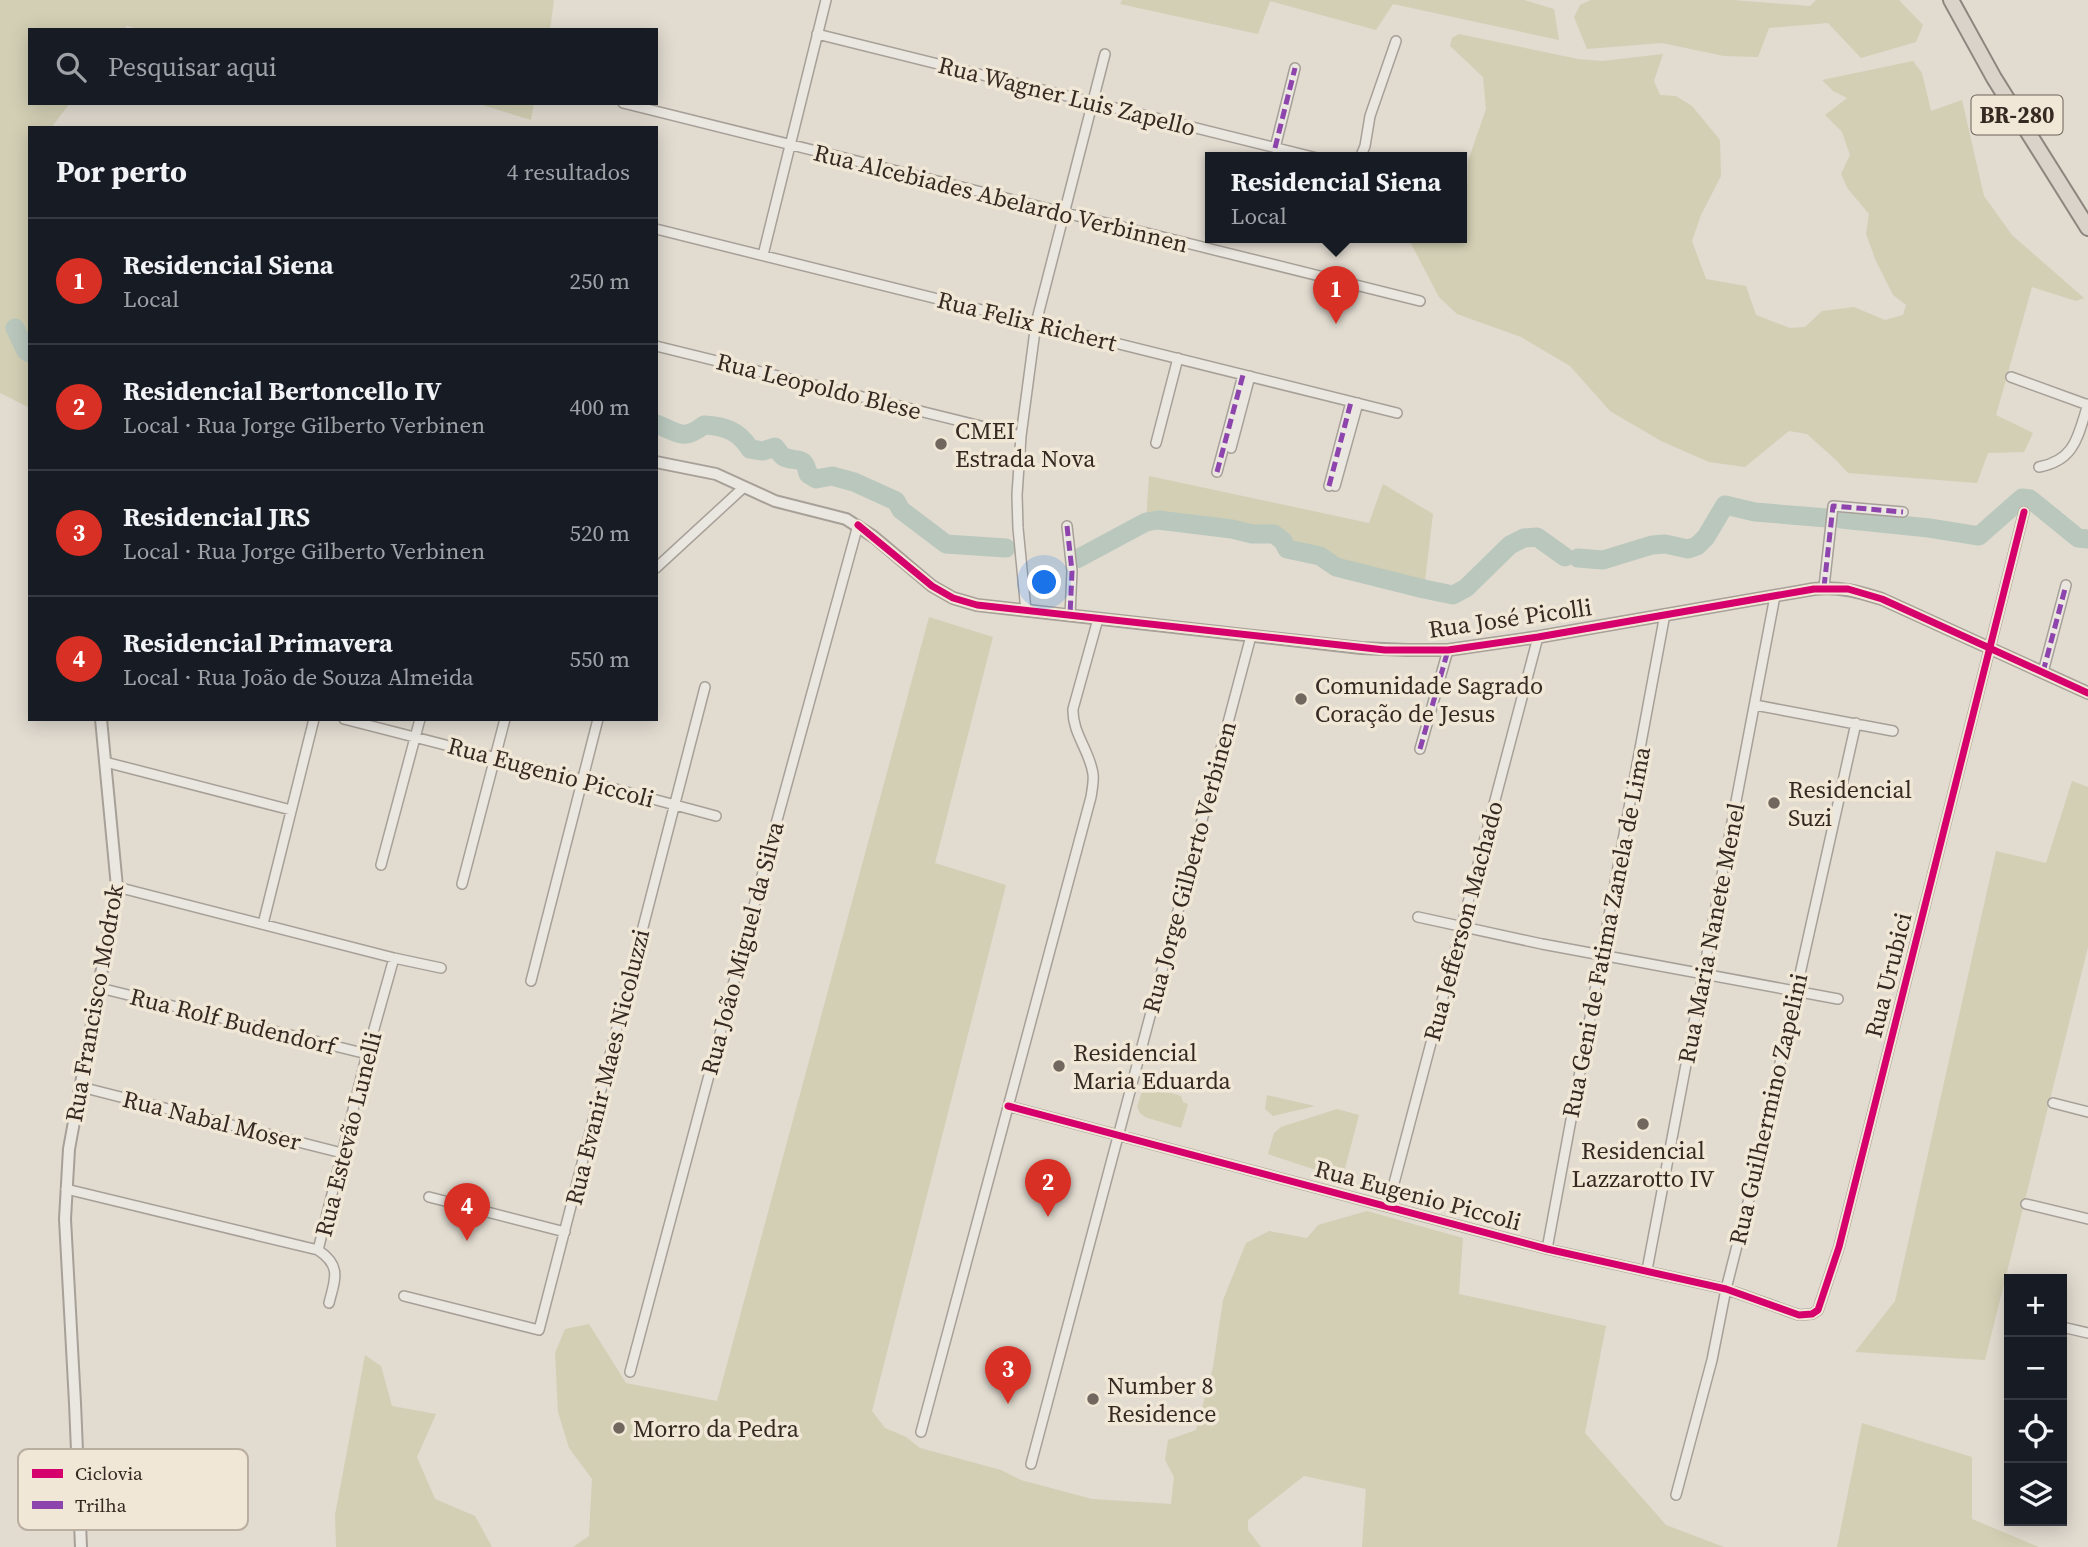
<!DOCTYPE html>
<html lang="pt">
<head>
<meta charset="utf-8">
<style>
  :root { --surface:#171b24; --page:#242831; --text:#f1f3f6; --muted:#9ea1a6; --line:#363941; --accent:#d93025 }
  body { margin:0; font-family:"Source Serif 4",serif; background:var(--page); color:var(--text) }
  .controls { position:absolute; right:21px; bottom:21px; display:grid; overflow:hidden; border-radius:0px; box-shadow:0 4px 18px #0003 }
  .controls button { width:63px; height:63px; display:grid; place-items:center; padding:0; border:0; border-bottom:2px solid var(--line); background:var(--surface); color:var(--text); font:35px sans-serif }
  .you { position:absolute; left:1045px; top:583px; width:24px; height:24px; margin:-18px; border:5px solid #fff; border-radius:50%; background:#1a73e8; box-shadow:0 0 0 10px #1a73e833 }
  .badge { display:grid; place-items:center; width:46px; height:46px; border-radius:50%; background:var(--accent); color:#fff; font-size:23px; font-weight:700 }
  .pin { position:absolute; translate:-50% -58px; filter:drop-shadow(0 2px 4px #0008) }
  .pin::after { content:''; position:absolute; top:37px; width:24px; height:21px; background:inherit; clip-path:polygon(0 0,100% 0,50% 100%) }
  .popup { position:absolute; left:1205px; top:152px; width:262px; height:91px; box-sizing:border-box; display:grid; place-content:center; border-radius:0px; background:var(--surface); filter:drop-shadow(0 2px 5px #0005); font-size:23px; white-space:nowrap; color:var(--muted) }
  .popup b { font-size:26px; color:var(--text) }
  .popup::after { content:''; position:absolute; left:50%; top:100%; margin-left:-14px; border:14px solid transparent; border-top-color:var(--surface) }
  .list { margin:0; padding:0; list-style:none }
  h2 { display:flex; justify-content:space-between; align-items:center; height:91px; margin:0; padding:0 28px; font-size:30px }
  h2 small { font-size:23px; font-weight:400; color:var(--muted) }
  .list li { display:grid; grid-template-columns:46px 1fr auto; gap:21px; align-items:center; box-sizing:border-box; height:126px; padding:0 28px; border-top:2px solid var(--line) }
  .list b { display:block; font-size:26px; white-space:nowrap }
  .list p { margin:0; font-size:23px; white-space:nowrap; color:var(--muted) }
  .list em { font-size:23px; font-style:normal; color:var(--muted) }
  .icon { flex:none; width:38px; height:38px; fill:none; stroke:currentColor; stroke-width:2; stroke-linecap:round; stroke-linejoin:round }
  .map { position:relative; flex:none; width:2088px; height:1547px; overflow:hidden }
  .search { position:absolute; background:var(--surface); box-shadow:0 4px 18px #0003; left:28px; top:28px; width:630px; height:77px; display:flex; align-items:center; gap:18px; box-sizing:border-box; padding:0 24px; border-radius:0px; color:var(--muted); font-size:26px }
  .panel { position:absolute; background:var(--surface); box-shadow:0 4px 18px #0003; left:28px; top:126px; width:630px; height:595px; border-radius:0px }
  .map>svg:first-child { display:block }
  .green { fill:#d2cfb4 }
  .lines { fill:none; stroke-linecap:round; stroke-linejoin:round }
  .river { stroke:#b9c7bd; stroke-width:19 }
  .minor-casing { stroke:#a7a098; stroke-width:12 }
  .tertiary-casing { stroke:#a7a098; stroke-width:14 }
  .trunk-casing { stroke:#8c867f; stroke-width:18 }
  .minor { stroke:#eae6e0; stroke-width:9 }
  .tertiary { stroke:#eae6e0; stroke-width:10 }
  .trunk { stroke:#dad3ca; stroke-width:14 }
  .quiet { stroke:#8e44ad; stroke-width:5; stroke-dasharray:10 5; stroke-linecap:butt }
  .cycleway-casing { stroke:#f1e7d6; stroke-width:11 }
  .cycleway { stroke:#d6006c; stroke-width:7 }
  .poi-dot { fill:#71675e; stroke:#f1e7d6; stroke-width:2.5 }
  .labels { text-anchor:middle; dominant-baseline:central; stroke-width:7; stroke-linejoin:round; paint-order:stroke }
  .shield { fill:#f1e7d6; stroke:#6d6257; stroke-width:2 }
  .shield-label { font-size:23px; font-weight:bold; fill:#352921 }
  .street-label { font-size:24px; fill:#352921; stroke:#f1e7d6 }
  .poi-label { font-size:24px; fill:#352921; stroke:#f1e7d6; text-anchor:start }
  .key { fill:#f1e7d6; stroke:#b9aea0; stroke-width:2 }
  .key-label { font-size:19px; fill:#352921 }
</style>
</head>
<body>
<div class="map">
<svg width="2088" height="1547" viewBox="0 0 2088 1547">
  <rect width="100%" height="100%" fill="#e1dbd0"/>
  <path class="green" d="M0 0H554L550 30H144L127 26 125 30H30V103H70L51 128H30V408L0 393Z
    M1122 0H1524L1554 9 1559 40 1393 4 1376 30 1270 1 1258 34 1120 4Z
    M1591 0H1733L1810 6 1816 0H1899L1923 25 1916 42 1861 58 1828 23 1769 28 1758 57 1724 56 1662 43 1587 49 1574 17 1580 5Z
    M1459 34 1578 59 1602 61 1663 54 1654 81 1660 95 1676 96 1692 106 1720 140 1721 176 1701 215 1692 241 1706 279 1746 286 1756 315 1790 328 1805 327 1822 311 1854 307 1885 320 1903 315 1906 305 1893 295 1876 261 1866 234 1869 214 1848 189 1841 174 1850 155 1842 132 1825 115 1847 98 1833 91 1822 80 1913 61 1922 73 1931 111 1962 100 1984 196 2012 235 2084 298 2076 301 2032 287 1996 415 2033 433 2024 452 1988 453 1977 483 1848 473 1836 460 1807 434 1789 431 1745 467 1709 462 1661 441 1610 411 1570 366 1521 337 1457 314 1439 297 1408 238H1462V194L1467 191 1468 161 1486 109 1483 77 1450 46 1452 38Z
    M476 103H534L531 120Z
    M1149 476 1369 523 1383 484 1433 514 1424 589 1336 567 1320 556 1287 549C1284 543 1280 536 1272 534 1265 533 1257 535 1250 534 1217 528 1180 517 1146 522Z
    M929 617 993 637 935 863 1006 885 872 1411 885 1428 906 1437 920 1448 1001 1470 1021 1480 1092 1499 1171 1504 1174 1477 1165 1460 1168 1440 1196 1430 1213 1367 1223 1300 1246 1243 1269 1231 1307 1238 1318 1225 1367 1211 1463 1238 1459 1294 1606 1326 1585 1433 1666 1525 1724 1547H1362L1366 1489 1304 1476 1248 1520V1530L1261 1547H573L589 1536 592 1479 569 1448 558 1412 555 1353 565 1329 589 1324 626 1383 717 1401Z
    M2072 781 2088 787V947L1985 1360 1855 1352 1895 1301 1996 851 2046 863Z
    M1144 1085 1181 1096 1183 1102 1188 1104 1181 1128 1145 1117 1140 1113 1137 1107Z
    M1267 1095 1315 1106 1273 1116 1265 1109Z
    M1337 1109 1359 1115 1344 1172 1347 1173 1343 1186 1317 1178 1319 1171 1268 1154 1274 1133 1281 1127Z
    M365 1355 381 1366 392 1406 436 1414 417 1457 435 1499 475 1516 492 1547H336L335 1515Z
    M1862 1423 1972 1457V1519L2039 1547H1837Z"/>
  <g class="lines">
    <path class="river" d="M15 328 26 351 30 353
      M656 424C678 432 682 442 704 425 725 426 739 431 750 449L763 451 775 447C778 450 780 455 784 457 797 463 804 454 808 474L816 479 832 476 854 482 896 501 901 510 946 544 1006 548
      M1841 519 1929 528 1979 536 2022 498 2030 499 2078 538 2088 539
      M1578 558 1603 560 1652 545 1665 544 1688 549 1697 546 1706 537 1725 505 1755 512 1827 518
      M1077 559 1146 522 1158 520 1232 529 1252 534H1274L1283 541 1287 549 1320 556 1336 567 1424 589 1453 595 1466 588 1510 545 1524 538 1537 537 1565 557"/>
    <defs>
      <path id="minor" d="M817 34 1317 158
        M623 103 1420 301
        M1275 148 1295 68
        M1360 158 1365 146 1370 116 1396 41
        M656 229 1397 413
        M763 255 826 0
        M656 346 1021 436
        M2011 377 2088 405
        M1156 443 1178 358
        M1231 448 1250 376
        M2039 467C2076 460 2078 435 2088 404
        M1217 472 1243 375
        M1329 486 1351 402
        M1335 486 1358 403
        M1067 526 1072 571 1070 616
        M656 568 744 487
        M1824 587 1833 506 1903 512
        M1026 611 1018 528 1017 495 1021 436 1036 323 1105 54
        M2043 672 2066 585
        M1755 705 1893 731
        M344 719 582 780 716 816
        M1420 749 1448 650
        M105 762 291 810
        M381 865 420 719
        M462 884 505 719
        M117 887 394 958 441 968
        M1418 917 1542 944 1838 999
        M263 924 314 719
        M531 981 598 719
        M100 988 367 1054
        M81 1087 342 1153
        M2053 1103 2088 1112
        M1008 1106 1547 1249 1726 1289 1799 1315 1812 1314 1818 1310 1839 1247 2024 512
        M66 1189 318 1250
        M429 1197 565 1232
        M2026 1204 2088 1219
        M1388 1206 1538 637
        M1547 1249 1665 614
        M1647 1270 1775 596
        M404 1296 539 1330 705 687
        M329 1303C335 1279 342 1266 318 1250L367 1054 394 958
        M2062 1327 2088 1333
        M630 1372 774 831 858 525
        M921 1432 1091 797C1092 790 1094 781 1093 774 1090 751 1072 733 1073 709L1098 619
        M1031 1464 1251 636
        M1676 1495 1712 1360 1726 1289 1756 1171 1856 723"/>
      <path id="tertiary" d="M656 462 716 474 775 501 846 519 874 537 932 586 953 598 977 605 1361 648 1407 650H1448L1538 637 1814 589C1839 586 1859 592 1882 599L2088 693
        M81 1547 75 1403 65 1219 69 1149 117 887 101 719"/>
      <path id="trunk" d="M1951 0 1994 78 2088 228"/>
    </defs>
    <use href="#minor" class="minor-casing"/>
    <use href="#tertiary" class="tertiary-casing"/>
    <use href="#trunk" class="trunk-casing"/>
    <use href="#minor" class="minor"/>
    <use href="#tertiary" class="tertiary"/>
    <use href="#trunk" class="trunk"/>
    <path class="quiet" d="M1275 148 1295 68
      M1217 472 1243 375
      M1329 486 1351 402
      M1067 526 1072 571 1070 616
      M1824 587 1833 506 1903 512
      M2043 672 2066 585
      M1420 749 1448 650"/>
    <defs>
      <path id="cycleway" d="M858 525 932 586 953 598 977 605 1385 650H1448L1538 637 1814 589H1848L1882 599 2088 693
        M1008 1106 1547 1249 1726 1289 1799 1315 1812 1314 1818 1310 1839 1247 2024 512"/>
    </defs>
    <use href="#cycleway" class="cycleway-casing"/>
    <use href="#cycleway" class="cycleway"/>
  </g>
  <g class="poi-dot">
    <circle cx="941" cy="444" r="7"/>
    <circle cx="1301" cy="699" r="7"/>
    <circle cx="1774" cy="803" r="7"/>
    <circle cx="1059" cy="1066" r="7"/>
    <circle cx="1643" cy="1124" r="7"/>
    <circle cx="1093" cy="1399" r="7"/>
    <circle cx="619" cy="1428" r="7"/>
  </g>
  <g class="labels">
    <rect class="shield" x="1971.5" y="95.5" width="91" height="39" rx="5"/>
    <g class="shield-label">
      <text x="2017" y="115">BR-280</text>
    </g>
    <g class="street-label">
      <text transform="translate(1067 96) rotate(14)">Rua Wagner Luis Zapello</text>
      <text transform="translate(1001 198) rotate(14)">Rua Alcebiades Abelardo Verbinnen</text>
      <text transform="translate(1027 321) rotate(14)">Rua Felix Richert</text>
      <text transform="translate(819 386) rotate(14)">Rua Leopoldo Blese</text>
      <text transform="translate(1510 618) rotate(-8)">Rua José Picolli</text>
      <text transform="translate(551 772) rotate(15)">Rua Eugenio Piccoli</text>
      <text transform="translate(1189 867) rotate(-75)">Rua Jorge Gilberto Verbinen</text>
      <text transform="translate(1463 921) rotate(-75)">Rua Jefferson Machado</text>
      <text transform="translate(1606 932) rotate(-79)">Rua Geni de Fatima Zanela de Lima</text>
      <text transform="translate(1711 933) rotate(-79)">Rua Maria Nanete Menel</text>
      <text transform="translate(742 948) rotate(-75)">Rua João Miguel da Silva</text>
      <text transform="translate(1888 975) rotate(-76)">Rua Urubici</text>
      <text transform="translate(94 1003) rotate(-80)">Rua Francisco Modrok</text>
      <text transform="translate(233 1021) rotate(14)">Rua Rolf Budendorf</text>
      <text transform="translate(607 1067) rotate(-76)">Rua Evanir Maes Nicoluzzi</text>
      <text transform="translate(1768 1109) rotate(-77)">Rua Guilhermino Zapelini</text>
      <text transform="translate(212 1120) rotate(14)">Rua Nabal Moser</text>
      <text transform="translate(348 1134) rotate(-76)">Rua Estevão Lunelli</text>
      <text transform="translate(1418 1195) rotate(15)">Rua Eugenio Piccoli</text>
    </g>
    <g class="poi-label">
      <text x="955" y="430">CMEI<tspan x="955" dy="28">Estrada Nova</tspan></text>
      <text x="1315" y="685">Comunidade Sagrado<tspan x="1315" dy="28">Coração de Jesus</tspan></text>
      <text x="1788" y="789">Residencial<tspan x="1788" dy="28">Suzi</tspan></text>
      <text x="1073" y="1052">Residencial<tspan x="1073" dy="28">Maria Eduarda</tspan></text>
      <text x="1643" y="1150" text-anchor="middle">Residencial<tspan x="1643" dy="28">Lazzarotto IV</tspan></text>
      <text x="1107" y="1385">Number 8<tspan x="1107" dy="28">Residence</tspan></text>
      <text x="633" y="1428">Morro da Pedra</text>
    </g>
  </g>
  <rect x="18" y="1449" width="230" height="81" rx="10" class="key"/>
  <rect x="32" y="1469" width="31" height="9" fill="#d6006c"/>
  <rect x="32" y="1501" width="31" height="8" fill="#8e44ad"/>
  <g class="key-label">
    <text x="75" y="1480">Ciclovia</text>
    <text x="75" y="1512">Trilha</text>
  </g>
</svg>
<div class="controls">
<button>+</button>
<button>−</button>
<button><svg class="icon" aria-label="locate" viewBox="0 0 24 24"><circle cx="12" cy="12" r="6"/><path d="M12 2v4M12 18v4M2 12h4M18 12h4"/></svg></button>
<button><svg class="icon" aria-label="layers" viewBox="0 0 24 24"><path d="M12 4l9 5-9 5-9-5zM3 14l9 5 9-5"/></svg></button>
</div>
<div class="you"></div>
<div class="pin badge" style="left:1336px;top:324px">1</div>
<div class="popup"><b>Residencial Siena</b>Local</div>
<div class="pin badge" style="left:1048px;top:1217px">2</div>
<div class="pin badge" style="left:1008px;top:1404px">3</div>
<div class="pin badge" style="left:467px;top:1241px">4</div>
<div class="search"><svg class="icon" aria-label="search" viewBox="0 0 24 24"><circle cx="10" cy="10" r="6"/><path d="M15 15l6 6"/></svg>Pesquisar aqui</div>
<section class="panel">
<h2>Por perto<small>4 resultados</small></h2>
<ul class="list">
<li><span class="badge">1</span><div><b>Residencial Siena</b><p>Local</p></div><em>250 m</em></li>
<li><span class="badge">2</span><div><b>Residencial Bertoncello IV</b><p>Local · Rua Jorge Gilberto Verbinen</p></div><em>400 m</em></li>
<li><span class="badge">3</span><div><b>Residencial JRS</b><p>Local · Rua Jorge Gilberto Verbinen</p></div><em>520 m</em></li>
<li><span class="badge">4</span><div><b>Residencial Primavera</b><p>Local · Rua João de Souza Almeida</p></div><em>550 m</em></li>
</ul>
</section>
</div>
</body>
</html>
